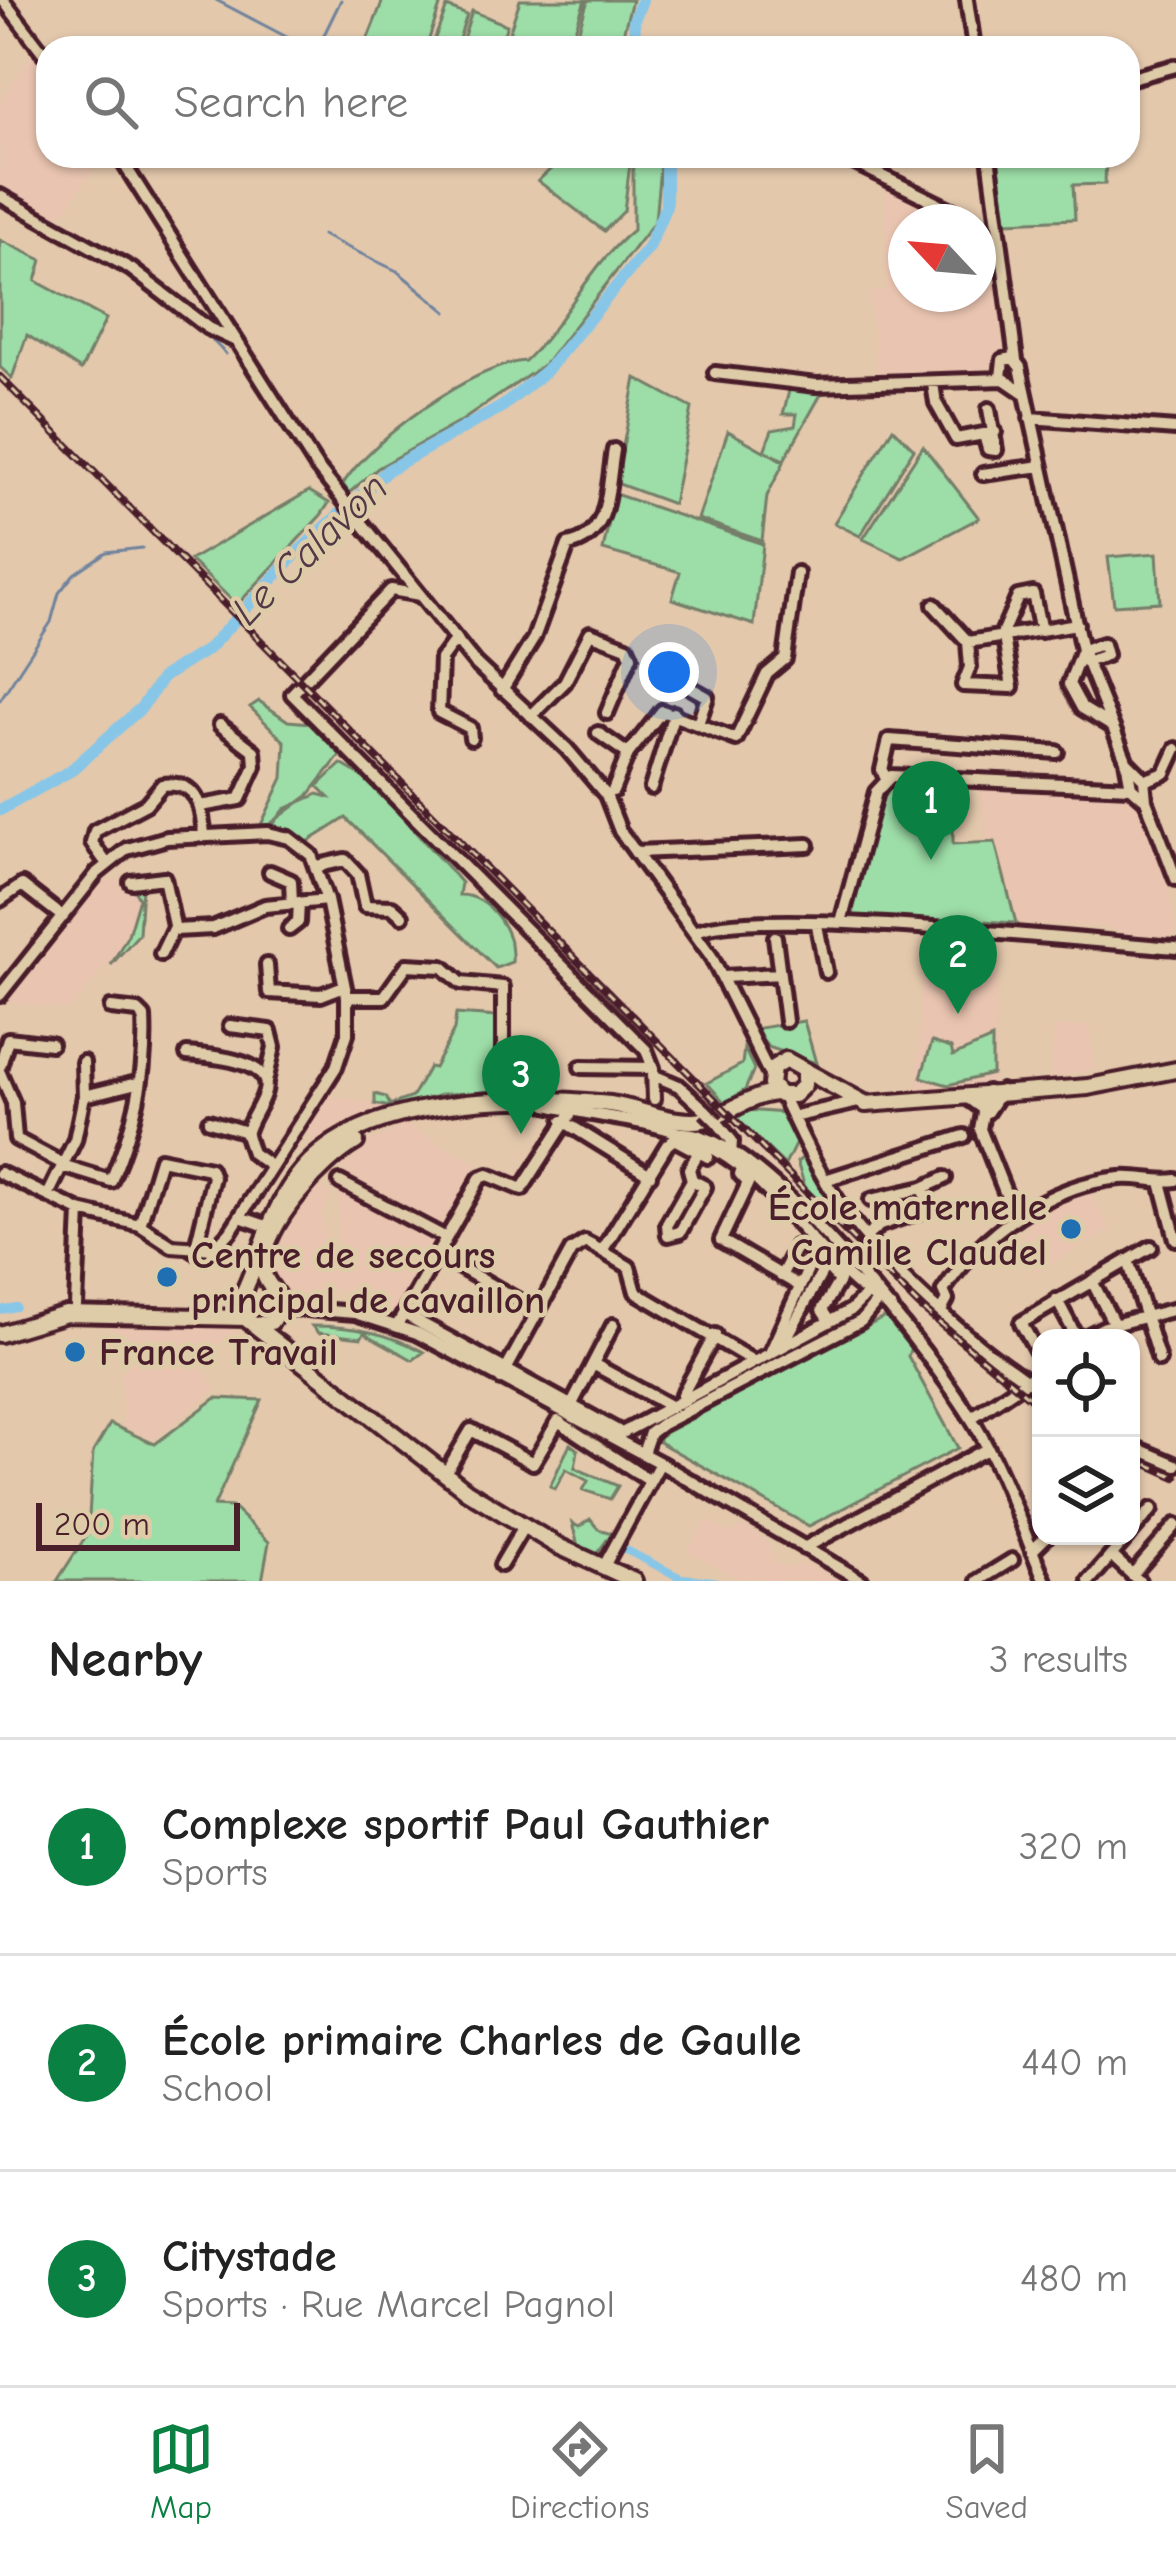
<!DOCTYPE html>
<html lang="en">
<head>
<meta charset="utf-8">
<style>
  :root { --surface:#fff; --page:#f6f6f6; --text:#222; --muted:#767676; --line:#e0e0e0; --accent:#0b8043 }
  body { margin:0; font-family:"Comic Neue",sans-serif; background:var(--page); color:var(--text) }
  .controls { position:absolute; right:36px; bottom:36px; display:grid; overflow:hidden; border-radius:24px; box-shadow:0 3px 9px #0004 }
  .controls button { width:108px; height:108px; display:grid; place-items:center; padding:0; border:0; border-bottom:3px solid var(--line); background:var(--surface); color:var(--text); font:60px sans-serif }
  .compass { position:absolute; left:888px; top:204px; width:108px; height:108px; border-radius:50%; background:var(--surface); box-shadow:0 3px 9px #0004; rotate:296deg }
  .scale { position:absolute; left:36px; bottom:30px; width:204px; box-sizing:border-box; padding-left:12px; border:6px solid #4a1f2b; border-top:0; font-size:33px; line-height:42px; white-space:nowrap; color:#4a1f2b; -webkit-text-stroke:9px #decca9; paint-order:stroke }
  .you { position:absolute; left:669px; top:672px; width:42px; height:42px; margin:-30px; border:9px solid #fff; border-radius:50%; background:#1a73e8; box-shadow:0 0 0 18px #1a73e833 }
  .badge { display:grid; place-items:center; width:78px; height:78px; border-radius:50%; background:var(--accent); color:#fff; font-size:39px; font-weight:700 }
  .pin { position:absolute; translate:-50% -99px; filter:drop-shadow(0 3px 6px #0008) }
  .pin::after { content:''; position:absolute; top:63px; width:42px; height:36px; background:inherit; clip-path:polygon(0 0,100% 0,50% 100%) }
  .list { margin:0; padding:0; list-style:none }
  h2 { display:flex; justify-content:space-between; align-items:center; height:156px; margin:0; padding:0 48px; font-size:51px }
  h2 small { font-size:39px; font-weight:400; color:var(--muted) }
  .list li { display:grid; grid-template-columns:78px 1fr auto; gap:36px; align-items:center; box-sizing:border-box; height:216px; padding:0 48px; border-top:3px solid var(--line) }
  .list b { display:block; font-size:45px; white-space:nowrap }
  .list p { margin:0; font-size:39px; white-space:nowrap; color:var(--muted) }
  .list em { font-size:39px; font-style:normal; color:var(--muted) }
  .icon { flex:none; width:66px; height:66px; fill:none; stroke:currentColor; stroke-width:2; stroke-linecap:round; stroke-linejoin:round }
  .map { position:relative; flex:none; width:1176px; height:1581px; overflow:hidden }
  .search { position:absolute; background:var(--surface); box-shadow:0 3px 9px #0004; left:36px; right:36px; top:36px; height:132px; display:flex; align-items:center; gap:30px; box-sizing:border-box; padding:0 42px; border-radius:36px; color:var(--muted); font-size:45px }
  .sheet { height:804px; background:var(--surface) }
  nav { display:flex; justify-content:space-around; align-items:center; box-sizing:border-box; height:168px; border-top:3px solid var(--line); background:var(--surface); font-size:33px; color:var(--muted) }
  nav a { display:grid; justify-items:center; gap:6px }
  nav .on { color:var(--accent) }
  .map>svg:first-child { display:block }
  .built { fill:#e9c4b0 }
  .green { fill:#9ddda7; stroke:#747e69; stroke-width:3 }
  .lines { fill:none; stroke-linecap:round; stroke-linejoin:round }
  .stream { stroke:#6f839c; stroke-width:3 }
  .canal { stroke:#88c6e8; stroke-width:8 }
  .river { stroke:#88c6e8; stroke-width:12 }
  .minor-casing { stroke:#4a1f2b; stroke-width:20 }
  .major-casing { stroke:#4a1f2b; stroke-width:22 }
  .minor { stroke:#decca9; stroke-width:10 }
  .major { stroke:#decca9; stroke-width:14 }
  .rail-casing { stroke:#4a1f2b; stroke-width:8 }
  .rail { stroke:#decca9; stroke-width:3; stroke-dasharray:9; stroke-linecap:butt }
  .minor-bridge-casing { stroke:#4a1f2b; stroke-width:20; stroke-linecap:butt }
  .minor-bridge { stroke:#decca9; stroke-width:10 }
  .poi-dot { fill:#1f6fb2; stroke:#decca9; stroke-width:4.5 }
  .labels { text-anchor:middle; dominant-baseline:central; stroke-width:9; stroke-linejoin:round; paint-order:stroke }
  .poi-label { font-size:39px; font-weight:bold; fill:#4a1f2b; stroke:#decca9; text-anchor:start }
  .water-label { font-size:42px; font-style:italic; fill:#533847; stroke:#decca9 }
</style>
</head>
<body>
<div class="map">
<svg width="1176" height="1581" viewBox="0 0 1176 1581">
  <rect width="100%" height="100%" fill="#e3c8ac"/>
  <filter id="ink" filterUnits="userSpaceOnUse"><feTurbulence type="fractalNoise" baseFrequency=".00833" numOctaves="2"/><feDisplacementMap in="SourceGraphic" scale="24" xChannelSelector="R" yChannelSelector="G"/><feConvolveMatrix kernelMatrix="1 2 1 2 8 2 1 2 1" color-interpolation-filters="sRGB"/></filter>
  <g filter="url(#ink)">
    <path class="built" d="M34 51 48 70V156H103L60 217 0 186V101Z
      M885 185 954 220 906 222V294H978V281L1002 282 1007 345 980 378 878 379 869 293 886 290Z
      M893 782 953 783 955 844 987 842 980 786 1127 794 1138 803 1168 884 1176 931 1167 941 1132 938 1109 927 983 922 967 927 854 920 849 899 882 792Z
      M101 878 143 885 139 936 115 967 104 966 71 1010 4 1001Z
      M923 937 997 944 994 1084 917 1090Z
      M1054 1026H1089L1094 1068 1050 1079Z
      M327 1095 385 1106 387 1114 318 1145 305 1130Z
      M405 1124 478 1164 442 1231 346 1178 343 1162 349 1154Z
      M313 1185 331 1192 321 1217 338 1278 339 1189 440 1241 393 1321 340 1290 339 1283 330 1303 306 1304 276 1278 277 1246Z
      M1087 1188 1111 1229 1035 1272 1015 1242 1031 1230 1026 1222Z
      M108 1323 231 1324 239 1335 211 1346V1356L199 1365 216 1389 154 1440 123 1426 121 1374 137 1355Z
      M707 1520 734 1535 741 1525 766 1540 776 1563 794 1568 805 1563 839 1581H760L751 1576 741 1581 688 1551Z"/>
    <path class="green" d="M383 0H442L426 48H364Z
      M520 0H585L569 48H504Z
      M588 0H632L623 34H615L619 48H573Z
      M447 7 467 15 456 48H431Z
      M472 11 507 25 499 48H460Z
      M565 156H631L624 211 604 231 538 181Z
      M633 156H661L655 221 545 364 463 420 378 468 349 493 343 484C369 441 474 364 525 361 566 321 589 266 633 230Z
      M998 156H1106L1105 184 1073 185 1075 219 1006 222Z
      M0 240 42 260 36 281 106 319 81 370 27 335 12 378 0 367Z
      M636 378 692 408 673 504 616 483Z
      M790 387 824 389 784 460 766 451 784 462 767 496 762 541 698 519 728 431 764 451 772 430 795 426 797 414H783Z
      M893 428 914 449 860 536 834 523Z
      M923 446 979 518 903 558 863 539Z
      M309 491 329 503 321 515 237 605 190 560Z
      M615 494 763 544 754 625 672 599 680 572 603 550Z
      M1157 553 1160 602 1114 605 1108 557Z
      M259 701 288 721 311 723 341 754 308 796 266 827H260L283 778 285 742 250 707Z
      M341 764 367 779 450 870 461 883 459 895C490 894 515 933 512 962L496 968 346 818 306 843 271 827 285 809 318 794 329 797 318 786Z
      M903 783 953 786V844L995 842 1016 923 982 921 968 927 855 919 850 901 883 793Z
      M130 885 142 886 139 934 111 965 128 935 139 898Z
      M456 1014 497 1017 491 1093 443 1094 400 1109 375 1104V1094L386 1097 390 1105 412 1097 429 1067 434 1068 454 1030Z
      M804 1021 816 1063 768 1047 753 1029Z
      M992 1039V1074L948 1085 921 1077 932 1042 951 1048 953 1056Z
      M744 1048 754 1069 745 1090 725 1103 707 1083 742 1064Z
      M746 1110 785 1113 796 1143 785 1165 734 1116Z
      M805 1156 853 1227 1013 1377V1384L922 1305 805 1187 797 1162Z
      M889 1315 911 1347 908 1356 958 1448 809 1526 659 1442V1436Z
      M312 1326C353 1326 388 1333 424 1352L413 1360 364 1333 361 1338 318 1333Z
      M216 1398 262 1400 214 1506 232 1507 269 1542 262 1581H57L88 1533 93 1452 110 1424 155 1444Z
      M570 1444 578 1450 575 1468 618 1486 610 1499 583 1490 588 1481 566 1469 555 1489 550 1486Z
      M590 1519 598 1529 612 1533 596 1555 578 1546 572 1523 579 1527Z"/>
    <g class="lines">
      <path class="stream" d="M216 0 302 45 320 43 341 0
        M322 235 397 271 447 312
        M202 330 226 354
        M0 700 51 622 59 593 74 574 106 552 142 548"/>
      <path class="canal" d="M0 1310 16 1307
        M622 1548 681 1578 713 1581"/>
      <path class="river" d="M636 48 634 20 642 0
        M0 810 70 771 141 708 163 677 208 649 296 554 388 470 503 406 547 370 648 248 666 206V156"/>
      <defs>
        <path id="minor" d="M3 0 48 59
          M967 0 974 48
          M1128 79 1176 66
          M119 156 316 466 475 663 567 749 606 795 620 831 711 956 770 1075
          M841 156 976 222
          M989 156 1016 360
          M0 196 131 269 208 328 236 341
          M715 373 816 385 1004 379
          M933 384 936 403 956 439 995 432
          M1023 392 1001 377 1003 360 1013 358 1020 367 1082 650 1126 760 1131 787
          M1030 418 1176 429
          M984 435 988 449 996 450 989 409
          M983 474 1041 466
          M420 595 391 590 292 694 646 1050 653 1068 654 1099
          M934 605 968 642 1077 624
          M455 640 441 659 439 712 470 728 471 738
          M968 642 970 667 963 685 1012 687 1003 631 1018 597 1033 594 1041 631
          M1086 662 1106 655 1103 644 1082 650 1069 684 1082 708 1110 725
          M691 688 707 697 699 721
          M502 690 534 638 568 545C611 537 607 489 614 450
          M531 716 565 682 590 633 627 647 631 656 607 713
          M598 733 628 754
          M1128 763 1144 779 1146 800 1176 879
          M886 779 882 770 889 740 1057 752
          M1144 781 1165 773 1176 749
          M651 788 674 713
          M613 791 628 754 662 711 736 739 767 674 785 659 797 573
          M201 806 240 799 255 766 254 751 220 725
          M635 852 808 845
          M107 864 92 843 95 831 146 804 162 785C198 780 202 806 204 836
          M318 866 345 860 358 874 365 906 392 907 402 916
          M270 872 291 881 292 903
          M131 882 164 878 175 930 213 928 265 906 327 900
          M0 900 22 885 63 917
          M841 922 876 792 891 776 1131 787 1146 800
          M817 925 826 972
          M289 929 298 922 299 902
          M695 932C747 904 1094 942 1176 948
          M775 937 786 1021
          M161 954 173 929
          M267 965 269 992 321 995 344 986
          M723 977 780 974
          M0 995 97 873 127 849 167 838 268 833 289 838 311 855 327 900 347 997V1034L336 1067 230 1232 214 1249 172 1246 140 1225 80 1211 0 1173
          M347 997H384L407 965 443 967 461 983 503 987V1054L535 1059
          M230 1026 270 1031 274 1047 266 1082
          M187 1054C206 1056 274 1059 265 1091 261 1107 249 1119 246 1135L252 1153 272 1167
          M83 1062 84 1096
          M0 1066 8 1039 51 1044
          M581 1067 653 1068
          M0 1073 13 1103 16 1139 63 1164
          M653 1075 679 1086 706 1111
          M987 1092 980 1129 1015 1217
          M782 1095C800 1132 815 1167 838 1201 884 1268 973 1346 1041 1390
          M965 1096 987 1112 1001 1091
          M547 1105C629 1125 684 1116 755 1179 799 1219 838 1281 891 1308
          M792 1117 858 1102
          M209 1121 246 1132
          M563 1121 650 1175
          M717 1122 732 1141 731 1155
          M674 1139 708 1157
          M62 1166 111 1181C134 1126 147 1077 144 1017L138 1011 111 1008
          M740 1174 748 1183 721 1240 798 1285
          M692 1180 705 1187 680 1232 668 1235 667 1224 692 1180 689 1169 700 1150
          M825 1180 964 1136
          M340 1182 446 1238
          M1161 1182 1176 1239
          M923 1188 945 1178
          M48 1195 75 1140 84 1096 137 1083
          M240 1217 269 1227 271 1233
          M140 1225 160 1159 210 1169 213 1177 195 1251
          M868 1235 880 1225 921 1211 927 1199 923 1188 871 1200
          M602 1251 629 1267 636 1292 753 1361
          M437 1254 538 1312
          M1128 1260 1159 1360
          M781 1276 796 1247H809L839 1281 822 1310 829 1321
          M1092 1281 1114 1324
          M1057 1300 1077 1338
          M76 1306 80 1211
          M942 1309 947 1300 943 1291C982 1233 1048 1185 1120 1178 1139 1176 1157 1183 1176 1180
          M279 1313 293 1308 355 1313 417 1333 660 1463 862 1581
          M404 1314 618 1431
          M398 1324 480 1178 488 1175 522 1189 573 1110
          M1083 1338 1105 1327 1176 1309
          M785 1341 826 1265
          M770 1353 815 1254
          M1041 1359 1021 1323 1151 1247
          M593 1364 668 1405
          M501 1379 571 1251 585 1242 602 1251 667 1145 681 1133C758 1130 935 1358 974 1423 1003 1471 1022 1529 1045 1581
          M682 1395 715 1335
          M571 1406 613 1325
          M971 1418 1041 1371
          M613 1438 851 1310 870 1291
          M1131 1446 1176 1465
          M643 1453 650 1433 662 1424 861 1321 879 1299
          M445 1474 471 1430 533 1463 558 1421 650 1481
          M1131 1533 1152 1509
          M804 1548 987 1449
          M1032 1551 1047 1536
          M1112 1556 1139 1581
          M501 1565 524 1526
          M603 1568 660 1463
          M1132 1575 1176 1525
          M978 1581 1012 1560
          M1089 1581 1128 1536"/>
        <path id="major" d="M804 1070V1085L794 1095H780L771 1085 773 1068 786 1060 866 1104 1088 1087 1176 1070
          M245 1318 240 1300C261 1258 270 1207 303 1169 366 1095 522 1095 610 1104 637 1108 664 1121 691 1121 723 1122 746 1094 778 1093
          M256 1325 271 1322 281 1307C279 1290 263 1285 263 1266 263 1225 322 1161 356 1142
          M0 1334 66 1314 245 1318 467 1491 556 1545 634 1581"/>
      </defs>
      <use href="#minor" class="minor-casing"/>
      <use href="#major" class="major-casing"/>
      <use href="#minor" class="minor"/>
      <use href="#major" class="major"/>
      <defs>
        <path id="rail" d="M0 377 920 1307 1041 1407
          M1131 1457 1176 1477"/>
      </defs>
      <use href="#rail" class="rail-casing"/>
      <use href="#rail" class="rail"/>
      <defs>
        <path id="minor-bridge" d="M706 1111 717 1122"/>
      </defs>
      <use href="#minor-bridge" class="minor-bridge-casing"/>
      <use href="#minor-bridge" class="minor-bridge"/>
    </g>
  </g>
  <g class="poi-dot">
    <circle cx="1071" cy="1229" r="12"/>
    <circle cx="167" cy="1277" r="12"/>
    <circle cx="75" cy="1352" r="12"/>
  </g>
  <g class="labels">
    <g class="poi-label">
      <text x="1047" y="1207" text-anchor="end">École maternelle<tspan x="1047" dy="45">Camille Claudel</tspan></text>
      <text x="191" y="1255">Centre de secours<tspan x="191" dy="45">principal de cavaillon</tspan></text>
      <text x="99" y="1352">France Travail</text>
    </g>
    <g class="water-label">
      <text transform="translate(310 549) rotate(-44)">Le Calavon</text>
    </g>
  </g>
</svg>
<div class="controls">
<button><svg class="icon" aria-label="locate" viewBox="0 0 24 24"><circle cx="12" cy="12" r="6"/><path d="M12 2v4M12 18v4M2 12h4M18 12h4"/></svg></button>
<button><svg class="icon" aria-label="layers" viewBox="0 0 24 24"><path d="M12 4l9 5-9 5-9-5zM3 14l9 5 9-5"/></svg></button>
</div>
<svg class="compass" viewBox="-18 -18 36 36"><path d="M0-13l5 13h-10z" fill="#e53935"/><path d="M0 13l5-13h-10z" fill="#767676"/></svg>
<div class="scale">200 m</div>
<div class="you"></div>
<div class="pin badge" style="left:931px;top:860px">1</div>
<div class="pin badge" style="left:958px;top:1014px">2</div>
<div class="pin badge" style="left:521px;top:1134px">3</div>
<div class="search"><svg class="icon" aria-label="search" viewBox="0 0 24 24"><circle cx="10" cy="10" r="6"/><path d="M15 15l6 6"/></svg>Search here</div>
</div>
<section class="sheet">
<h2>Nearby<small>3 results</small></h2>
<ul class="list">
<li><span class="badge">1</span><div><b>Complexe sportif Paul Gauthier</b><p>Sports</p></div><em>320 m</em></li>
<li><span class="badge">2</span><div><b>École primaire Charles de Gaulle</b><p>School</p></div><em>440 m</em></li>
<li><span class="badge">3</span><div><b>Citystade</b><p>Sports · Rue Marcel Pagnol</p></div><em>480 m</em></li>
</ul>
</section>
<nav>
<a class="on"><svg class="icon" aria-label="map" viewBox="0 0 24 24"><path d="M3 6l6-2 6 2 6-2v14l-6 2-6-2-6 2zM9 4v14M15 6v14"/></svg>Map</a>
<a><svg class="icon" aria-label="directions" viewBox="0 0 24 24"><path d="M12 3l9 9-9 9-9-9zM9 14v-3h6M13 9l2 2-2 2"/></svg>Directions</a>
<a><svg class="icon" aria-label="saved" viewBox="0 0 24 24"><path d="M7 4h10v16l-5-4-5 4z"/></svg>Saved</a>
</nav>
</body>
</html>
